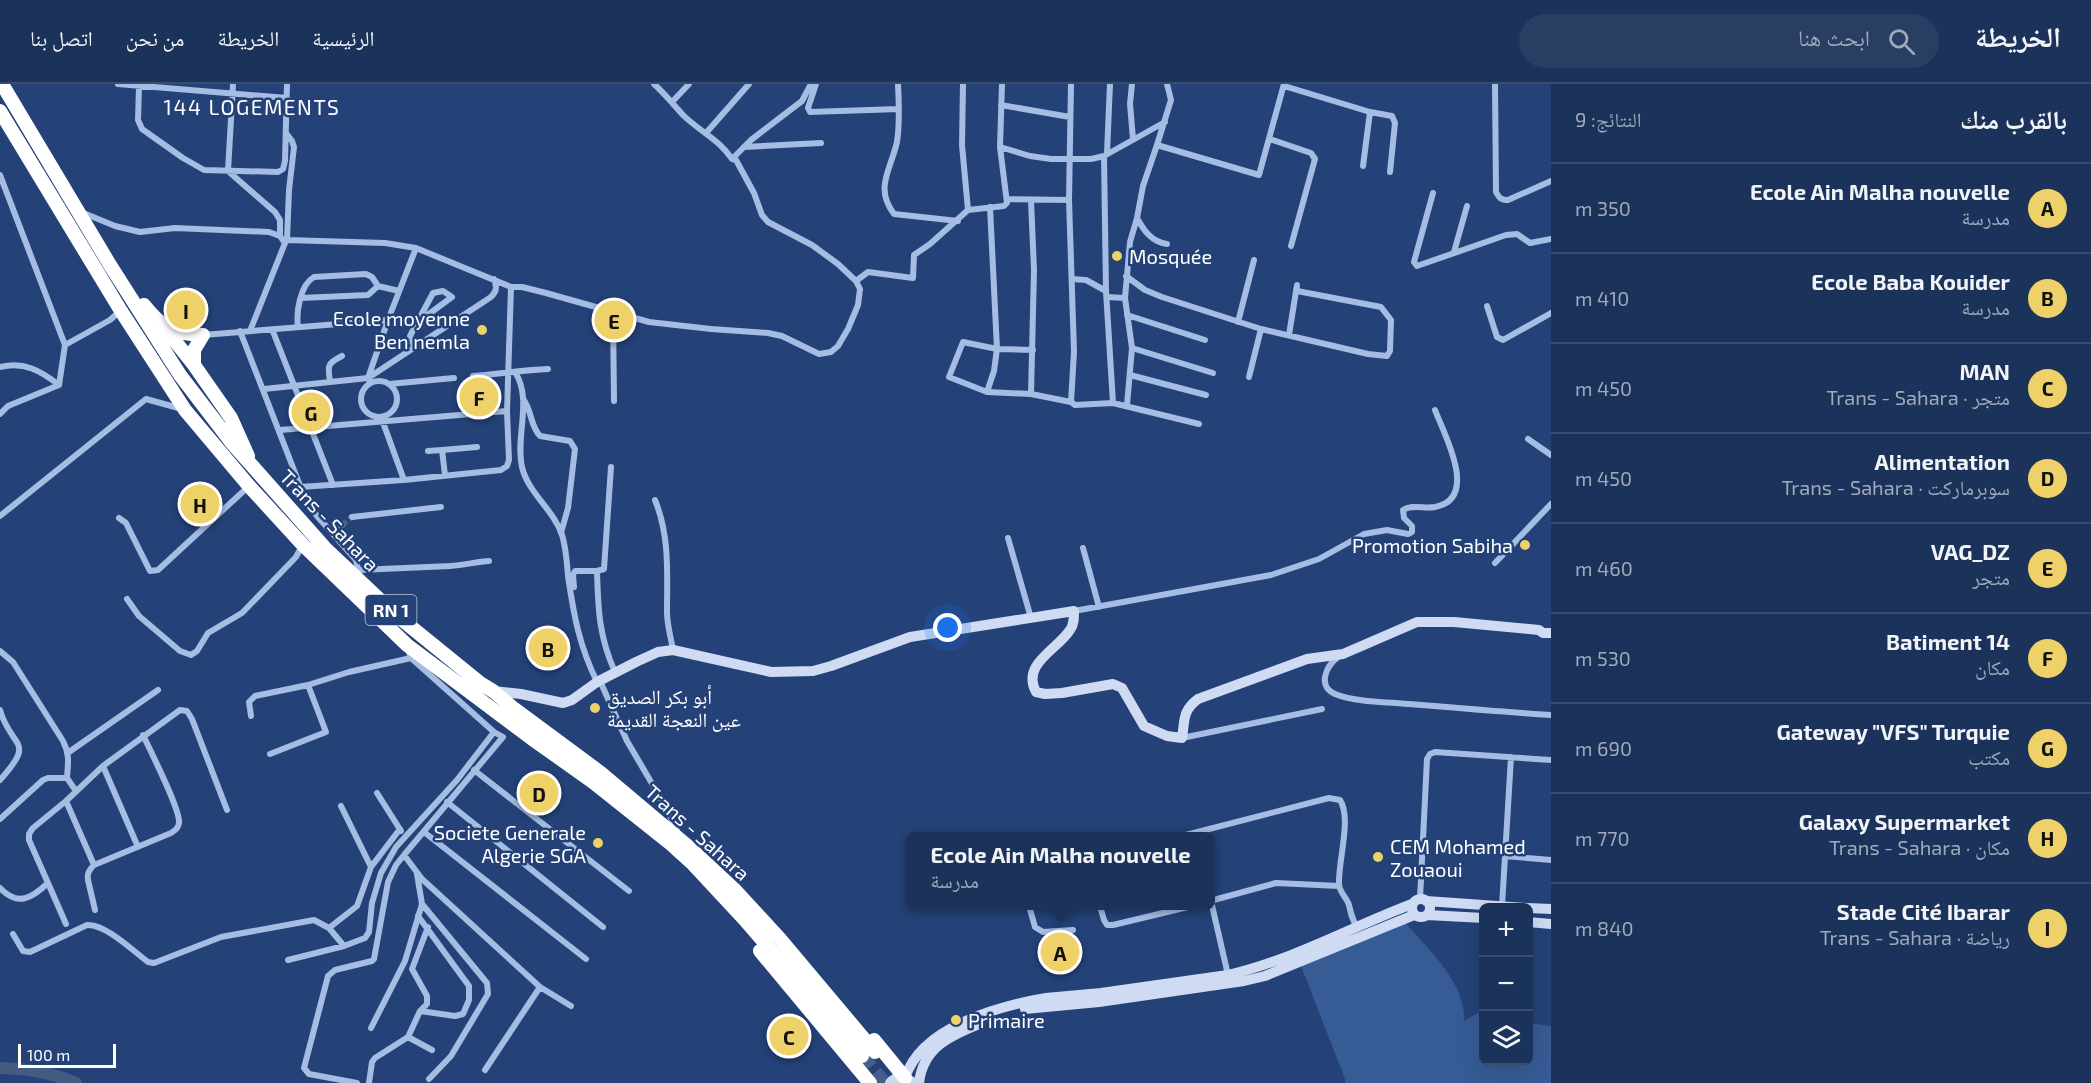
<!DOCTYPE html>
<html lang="ar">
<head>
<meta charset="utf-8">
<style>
  :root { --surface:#1b325a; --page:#283e63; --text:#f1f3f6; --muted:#a0aabb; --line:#394d70; --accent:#eed169 }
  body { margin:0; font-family:"Exo 2","Noto Naskh Arabic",sans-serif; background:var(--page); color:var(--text); direction:rtl }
  .controls { position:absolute; right:18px; bottom:18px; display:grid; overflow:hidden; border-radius:9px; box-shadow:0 6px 24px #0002 }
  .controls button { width:54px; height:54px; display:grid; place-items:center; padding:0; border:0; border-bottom:2px solid var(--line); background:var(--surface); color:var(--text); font:30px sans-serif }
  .scale { position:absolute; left:18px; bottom:15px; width:98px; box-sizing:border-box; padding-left:6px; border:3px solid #fff; border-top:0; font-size:16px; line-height:21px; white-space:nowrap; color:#fff; -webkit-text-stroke:4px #244278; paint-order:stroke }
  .you { position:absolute; left:948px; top:544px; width:21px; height:21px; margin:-15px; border:4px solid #fff; border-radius:50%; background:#1a73e8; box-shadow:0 0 0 9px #1a73e833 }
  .badge { display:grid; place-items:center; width:39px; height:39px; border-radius:50%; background:var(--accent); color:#111; font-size:20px; font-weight:700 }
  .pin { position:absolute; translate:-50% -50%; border:3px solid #fff; box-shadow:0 2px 6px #0006 }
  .popup { position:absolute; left:906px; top:748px; width:309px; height:78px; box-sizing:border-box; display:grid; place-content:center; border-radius:9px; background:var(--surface); filter:drop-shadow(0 2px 4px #0005); font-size:20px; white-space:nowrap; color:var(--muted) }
  .popup b { font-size:22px; color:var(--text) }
  .popup::after { content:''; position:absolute; left:50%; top:100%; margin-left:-12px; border:12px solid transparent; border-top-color:var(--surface) }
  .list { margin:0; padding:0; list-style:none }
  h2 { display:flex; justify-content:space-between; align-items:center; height:78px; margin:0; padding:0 24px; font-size:26px }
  h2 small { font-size:20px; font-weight:400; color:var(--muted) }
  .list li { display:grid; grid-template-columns:39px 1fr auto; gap:18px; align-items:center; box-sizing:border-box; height:90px; padding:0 24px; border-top:2px solid var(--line) }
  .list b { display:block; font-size:22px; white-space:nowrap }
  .list p { margin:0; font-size:20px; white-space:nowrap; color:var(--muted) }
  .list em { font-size:20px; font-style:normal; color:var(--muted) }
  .icon { flex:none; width:33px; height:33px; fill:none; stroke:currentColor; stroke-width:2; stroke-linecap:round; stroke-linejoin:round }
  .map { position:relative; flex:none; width:1551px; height:999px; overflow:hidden; direction:ltr }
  header { display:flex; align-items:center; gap:36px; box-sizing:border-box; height:84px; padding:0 30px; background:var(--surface); border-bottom:2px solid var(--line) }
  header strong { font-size:28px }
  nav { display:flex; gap:33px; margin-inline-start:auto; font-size:21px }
  .search { width:420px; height:54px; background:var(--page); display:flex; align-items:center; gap:15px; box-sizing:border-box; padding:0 21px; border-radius:33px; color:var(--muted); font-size:22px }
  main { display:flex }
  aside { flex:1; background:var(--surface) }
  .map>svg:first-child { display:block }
  .green { fill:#375b95 }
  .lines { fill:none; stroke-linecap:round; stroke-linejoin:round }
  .river { stroke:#435a81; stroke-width:12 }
  .street-tunnel { stroke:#455e8c; stroke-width:6; stroke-dasharray:6 3; stroke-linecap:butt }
  .highway-tunnel { stroke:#455e8c; stroke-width:14; stroke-dasharray:14 7; stroke-linecap:butt }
  .street { stroke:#a5bde3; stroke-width:6 }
  .secondary { stroke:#cedbf3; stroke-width:10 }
  .highway { stroke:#fff; stroke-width:14 }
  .poi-dot { fill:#eed169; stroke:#244278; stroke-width:2 }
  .labels { text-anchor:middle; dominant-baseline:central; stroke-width:5; stroke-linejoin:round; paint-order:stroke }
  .shield { fill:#244278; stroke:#bdc6d6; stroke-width:1.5 }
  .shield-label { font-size:18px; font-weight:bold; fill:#fff }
  .poi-label { font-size:20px; fill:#fff; stroke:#244278; text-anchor:start }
  .street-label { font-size:20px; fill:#fff; stroke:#244278 }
  .neighbourhood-label { font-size:21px; letter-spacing:1.5px; fill:#fff; stroke:#244278 }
</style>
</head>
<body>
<header>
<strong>الخريطة</strong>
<div class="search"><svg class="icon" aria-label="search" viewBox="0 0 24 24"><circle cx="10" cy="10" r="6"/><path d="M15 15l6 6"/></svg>ابحث هنا</div>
<nav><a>الرئيسية</a><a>الخريطة</a><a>من نحن</a><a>اتصل بنا</a></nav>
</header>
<main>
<aside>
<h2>بالقرب منك<small>النتائج: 9</small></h2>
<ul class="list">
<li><span class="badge">A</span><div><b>Ecole Ain Malha nouvelle</b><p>مدرسة</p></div><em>350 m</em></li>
<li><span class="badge">B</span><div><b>Ecole Baba Kouider</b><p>مدرسة</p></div><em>410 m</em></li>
<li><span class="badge">C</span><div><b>MAN</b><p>متجر · Trans - Sahara</p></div><em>450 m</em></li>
<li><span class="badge">D</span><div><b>Alimentation</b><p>سوبرماركت · Trans - Sahara</p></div><em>450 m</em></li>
<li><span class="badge">E</span><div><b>VAG_DZ</b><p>متجر</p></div><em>460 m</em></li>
<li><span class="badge">F</span><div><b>Batiment 14</b><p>مكان</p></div><em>530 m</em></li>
<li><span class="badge">G</span><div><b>Gateway &quot;VFS&quot; Turquie</b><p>مكتب</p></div><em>690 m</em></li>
<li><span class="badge">H</span><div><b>Galaxy Supermarket</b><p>مكان · Trans - Sahara</p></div><em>770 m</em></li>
<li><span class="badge">I</span><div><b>Stade Cité Ibarar</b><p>رياضة · Trans - Sahara</p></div><em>840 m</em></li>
</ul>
</aside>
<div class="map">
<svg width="1551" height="999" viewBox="0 0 1551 999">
  <rect width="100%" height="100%" fill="#244278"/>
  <path class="green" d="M171 211 209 222 203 242 164 230Z
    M1404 837C1427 865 1466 898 1464 937L1481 927 1483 928 1484 976H1528L1529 939 1551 942V999H1345V995L1301 882Z"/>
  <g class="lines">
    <path class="river" d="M0 984C27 985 50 988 76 999"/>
    <path class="street-tunnel" d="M342 441 352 433"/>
    <path class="highway-tunnel" d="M862 972 884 999"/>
    <path class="street" d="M118 0 287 14
      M233 0 228 87 275 128 280 136V152
      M816 0 808 24 810 28 899 25
      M898 0C899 19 900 39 897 58 891 85 874 104 894 130L958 137
      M963 0 962 61 968 126 1004 122 1007 119 1000 63 1002 0
      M1132 0 1130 20 1133 55
      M1167 0 1171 16 1157 61 1259 91 1284 0
      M1495 0 1496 108C1499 114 1501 116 1508 116L1551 97
      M1284 2 1370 28 1392 32 1395 39 1390 88
      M139 3 138 36 142 45 183 74 204 86 278 88 283 85 285 77 287 0
      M673 17 689 0
      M1001 21 1070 33
      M286 49 292 57 294 63 289 106 287 156
      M706 49 749 0
      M1270 55 1311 69 1315 75 1291 162
      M1157 61 1143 102 1137 134C1144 147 1152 158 1167 160
      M744 63 821 59
      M1000 63 1030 72 1051 75H1091L1104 72 1165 38
      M1107 69 1110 0
      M1104 72 1106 207 1113 319
      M732 75 751 56 802 17 811 0
      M1363 82 1370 28
      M0 91 65 261 59 301 8 322 0 330
      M1433 109 1414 178 1417 182 1506 151 1517 150 1530 159 1551 155
      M1007 115 1069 116
      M990 123 997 265 994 287 987 308 949 293 963 258 997 265 1033 266
      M81 128 115 142 140 148 175 144 269 148 280 152 285 159
      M1137 134 1130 158 1125 214 1132 264 1213 289
      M1454 168 1467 122
      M1126 192 1145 206 1162 213 1261 245 1368 270 1387 272 1390 267 1391 236 1381 223 1297 207
      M1072 195 1086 196 1106 207
      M856 197 868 188 913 194 914 171 930 160 968 126
      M1107 213 1125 214
      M301 214 368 211 378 202
      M1487 222 1497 253 1503 256 1551 229
      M613 228 614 317
      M1127 231 1205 256
      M1238 238 1254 176
      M298 243C296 228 300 201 314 193L366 190 372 193 378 202 399 207
      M272 245 333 401
      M240 247 306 417 317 432 356 476 360 495
      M250 247 285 159 287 156 385 159 416 164 511 203H522L546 209 649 238 711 245 768 249 782 252 819 270 831 268 838 262 848 245 858 221 860 205 856 197 838 180 812 161 768 138 762 131 754 109 736 76 732 75C720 56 699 47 683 31 673 20 665 10 654 0
      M203 251 388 236
      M1289 251 1297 201
      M65 261 110 236 120 227
      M415 264 410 252 433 209 443 207 452 213 418 238
      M0 283C24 277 41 287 59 301
      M515 288C533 316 515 352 522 383 528 409 554 426 562 451 566 464 567 478 568 492 574 532 579 561 597 598
      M1130 291 1206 311
      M473 292C498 290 523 286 548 285
      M1249 293 1261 245
      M361 315a18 18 0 1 1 36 0a18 18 0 1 1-36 0Z
      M330 298C328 282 326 280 342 272
      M371 299 368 294 388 236 416 164
      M389 300 454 294
      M264 305 368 294 491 213C497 207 497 203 494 195
      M987 308 1031 310 1071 318 1075 321 1113 319 1199 340
      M1031 310 1034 186 1031 116
      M523 315C532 326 530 342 540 352L570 357 575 365 568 424 561 449
      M1071 318 1074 268 1069 116 1071 0
      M1127 321 1132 264
      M280 346 507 327
      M1528 355 1551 371
      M442 366 477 363
      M428 367 442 366 445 391
      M611 383 604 485 597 487C598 525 599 553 615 588
      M404 396 501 386 507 382 509 376 507 327 511 203
      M300 403 404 396 381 333
      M655 416C670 453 667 489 667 528 667 541 671 554 673 566
      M0 432 146 315 182 325
      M352 433 441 423
      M119 434 126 439 150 487 158 486 249 402
      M332 449 342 441
      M1008 454 1031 534
      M1083 464 1099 523
      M1495 479 1551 420
      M359 486 450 482C464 481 476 478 489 477
      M574 503 573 491 575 487H597
      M127 515 139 532 180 567 191 571 197 567 208 549 242 529 296 473 302 462
      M1074 527 1271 491 1319 475 1364 450 1387 446 1408 450 1412 448V442L1404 434 1403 426C1412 420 1424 425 1435 423 1480 415 1444 350 1435 326
      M408 565 411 574 494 648 503 653 404 771 422 795 540 903 571 922
      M0 567 13 578 63 657C70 671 68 679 67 694L76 707
      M1338 573C1326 582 1317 602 1335 610 1354 618 1387 618 1408 620 1456 624 1503 628 1551 631
      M600 597 627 657 664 720 678 749
      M0 626C11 665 37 655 0 696
      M251 632 249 618 255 612 308 601 349 588 411 574
      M1182 654 1322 625
      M69 668 158 606
      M270 670 326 648 308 601
      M103 682 138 763
      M474 686 629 807
      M377 709 401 747
      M66 717 94 781
      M447 718 603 843
      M341 722 371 783 400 745
      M0 735 43 696 48 694H67
      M424 748 586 875
      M1182 752 1329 714 1340 716C1352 734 1338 777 1339 800 1339 808 1347 814 1349 821 1351 830 1352 835 1357 843
      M1505 772 1551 776
      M417 790 422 820 487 899 488 910 451 972 429 995
      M48 799 66 840
      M0 804C18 823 32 814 48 799L29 756V750L33 744 66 717 103 682 180 626 187 627 192 635 227 726
      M1420 815 1427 675 1430 670 1435 668 1551 676
      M1210 817 1276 799 1339 802
      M1211 817 1228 891
      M1029 822 1035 843 1043 848 1073 846
      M1100 822 1104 836 1107 841H1113L1192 822
      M1502 822 1511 673
      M95 826 88 796C87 789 89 786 94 781L171 749C175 746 178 745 179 739 181 727 150 666 143 651
      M329 844 357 822 371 783
      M13 850 23 867 30 868 87 841C106 840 133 867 148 878L154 879 221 853 314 836 329 844 344 862
      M288 876 344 862 365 854 369 848 372 819 381 789 396 763 457 696 494 648
      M420 927 427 920V912L412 885 428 843
      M371 944 405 877 422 820
      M408 953 432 966
      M485 986 540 903
      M357 999 309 990 304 984 328 892 335 886 372 877 374 875 388 798 396 781 404 771
      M369 999 372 978 375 974 408 953 420 927 455 932 463 930 469 916V902L418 832"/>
    <path class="secondary" d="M493 607 521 610 563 619 572 616 597 598 636 578 658 568 673 566 771 588 813 587 831 582 910 553 1074 527C1074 534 1074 541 1070 546 1057 566 1021 580 1036 608L1045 610 1062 609 1113 600 1122 604 1144 642 1167 652 1182 654C1185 636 1182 627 1198 615L1307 575 1343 570 1417 538H1454L1539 546 1543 549H1551
      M1412 824a9 9 0 1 1 18 0a9 9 0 1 1-18 0Z
      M1426 817 1526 824
      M1528 824 1551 825
      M1427 831 1484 834
      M1528 838 1551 840
      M1025 925 1099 918 1244 897 1265 892 1414 831
      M905 994C921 943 999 922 1046 914 1064 912 1083 911 1101 909 1143 903 1185 897 1228 891 1293 876 1351 843 1412 820
      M890 999C897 990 906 994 914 999
      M919 999C923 964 949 952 979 940"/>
    <path class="highway" d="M2 0 110 181 180 291 232 359 325 464 395 530 480 599 493 607 512 623 601 689 690 764 734 805 780 855 875 968
      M0 27 121 227 185 326 249 402 303 461 407 561 531 654 593 698 671 760 692 779 745 836 862 972
      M144 221C162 244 175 250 203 251
      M163 242 194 281
      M203 251 194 266V281L231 334 248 372
      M760 867 870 999
      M874 956 905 994"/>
  </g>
  <g class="poi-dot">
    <circle cx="1117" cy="172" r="6"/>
    <circle cx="482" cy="246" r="6"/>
    <circle cx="1525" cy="461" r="6"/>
    <circle cx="595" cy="624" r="6"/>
    <circle cx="598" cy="759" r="6"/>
    <circle cx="1378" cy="773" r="6"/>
    <circle cx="956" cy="936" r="6"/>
  </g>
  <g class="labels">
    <rect class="shield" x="365.5" y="511" width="51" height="30" rx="4.5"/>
    <g class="shield-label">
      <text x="391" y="526">RN 1</text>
    </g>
    <g class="poi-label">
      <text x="1129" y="172">Mosquée</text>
      <text x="470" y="234" text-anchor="end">Ecole moyenne<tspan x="470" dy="23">Ben nemla</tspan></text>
      <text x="1513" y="461" text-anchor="end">Promotion Sabiha</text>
      <text x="607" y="612">أبو بكر الصديق<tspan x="607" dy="23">عين النعجة القديمة</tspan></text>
      <text x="586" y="748" text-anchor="end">Societe Generale<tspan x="586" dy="23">Algerie SGA</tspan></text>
      <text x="1390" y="762">CEM Mohamed<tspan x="1390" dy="23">Zouaoui</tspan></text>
      <text x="968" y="936">Primaire</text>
    </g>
    <g class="street-label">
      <text transform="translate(330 436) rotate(46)">Trans - Sahara</text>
      <text transform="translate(698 748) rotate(42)">Trans - Sahara</text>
    </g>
    <g class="neighbourhood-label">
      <text x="252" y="22">144 LOGEMENTS</text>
    </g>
  </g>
</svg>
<div class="controls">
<button>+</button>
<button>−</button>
<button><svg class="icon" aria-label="layers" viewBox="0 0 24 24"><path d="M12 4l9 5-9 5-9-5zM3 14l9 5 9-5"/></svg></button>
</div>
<div class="scale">100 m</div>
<div class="you"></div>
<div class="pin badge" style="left:1060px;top:868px">A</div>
<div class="popup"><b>Ecole Ain Malha nouvelle</b>مدرسة</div>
<div class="pin badge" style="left:548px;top:564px">B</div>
<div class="pin badge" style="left:789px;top:952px">C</div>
<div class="pin badge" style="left:539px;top:709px">D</div>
<div class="pin badge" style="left:614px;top:236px">E</div>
<div class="pin badge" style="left:479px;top:313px">F</div>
<div class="pin badge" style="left:311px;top:328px">G</div>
<div class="pin badge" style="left:200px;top:420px">H</div>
<div class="pin badge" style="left:186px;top:226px">I</div>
</div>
</main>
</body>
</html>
